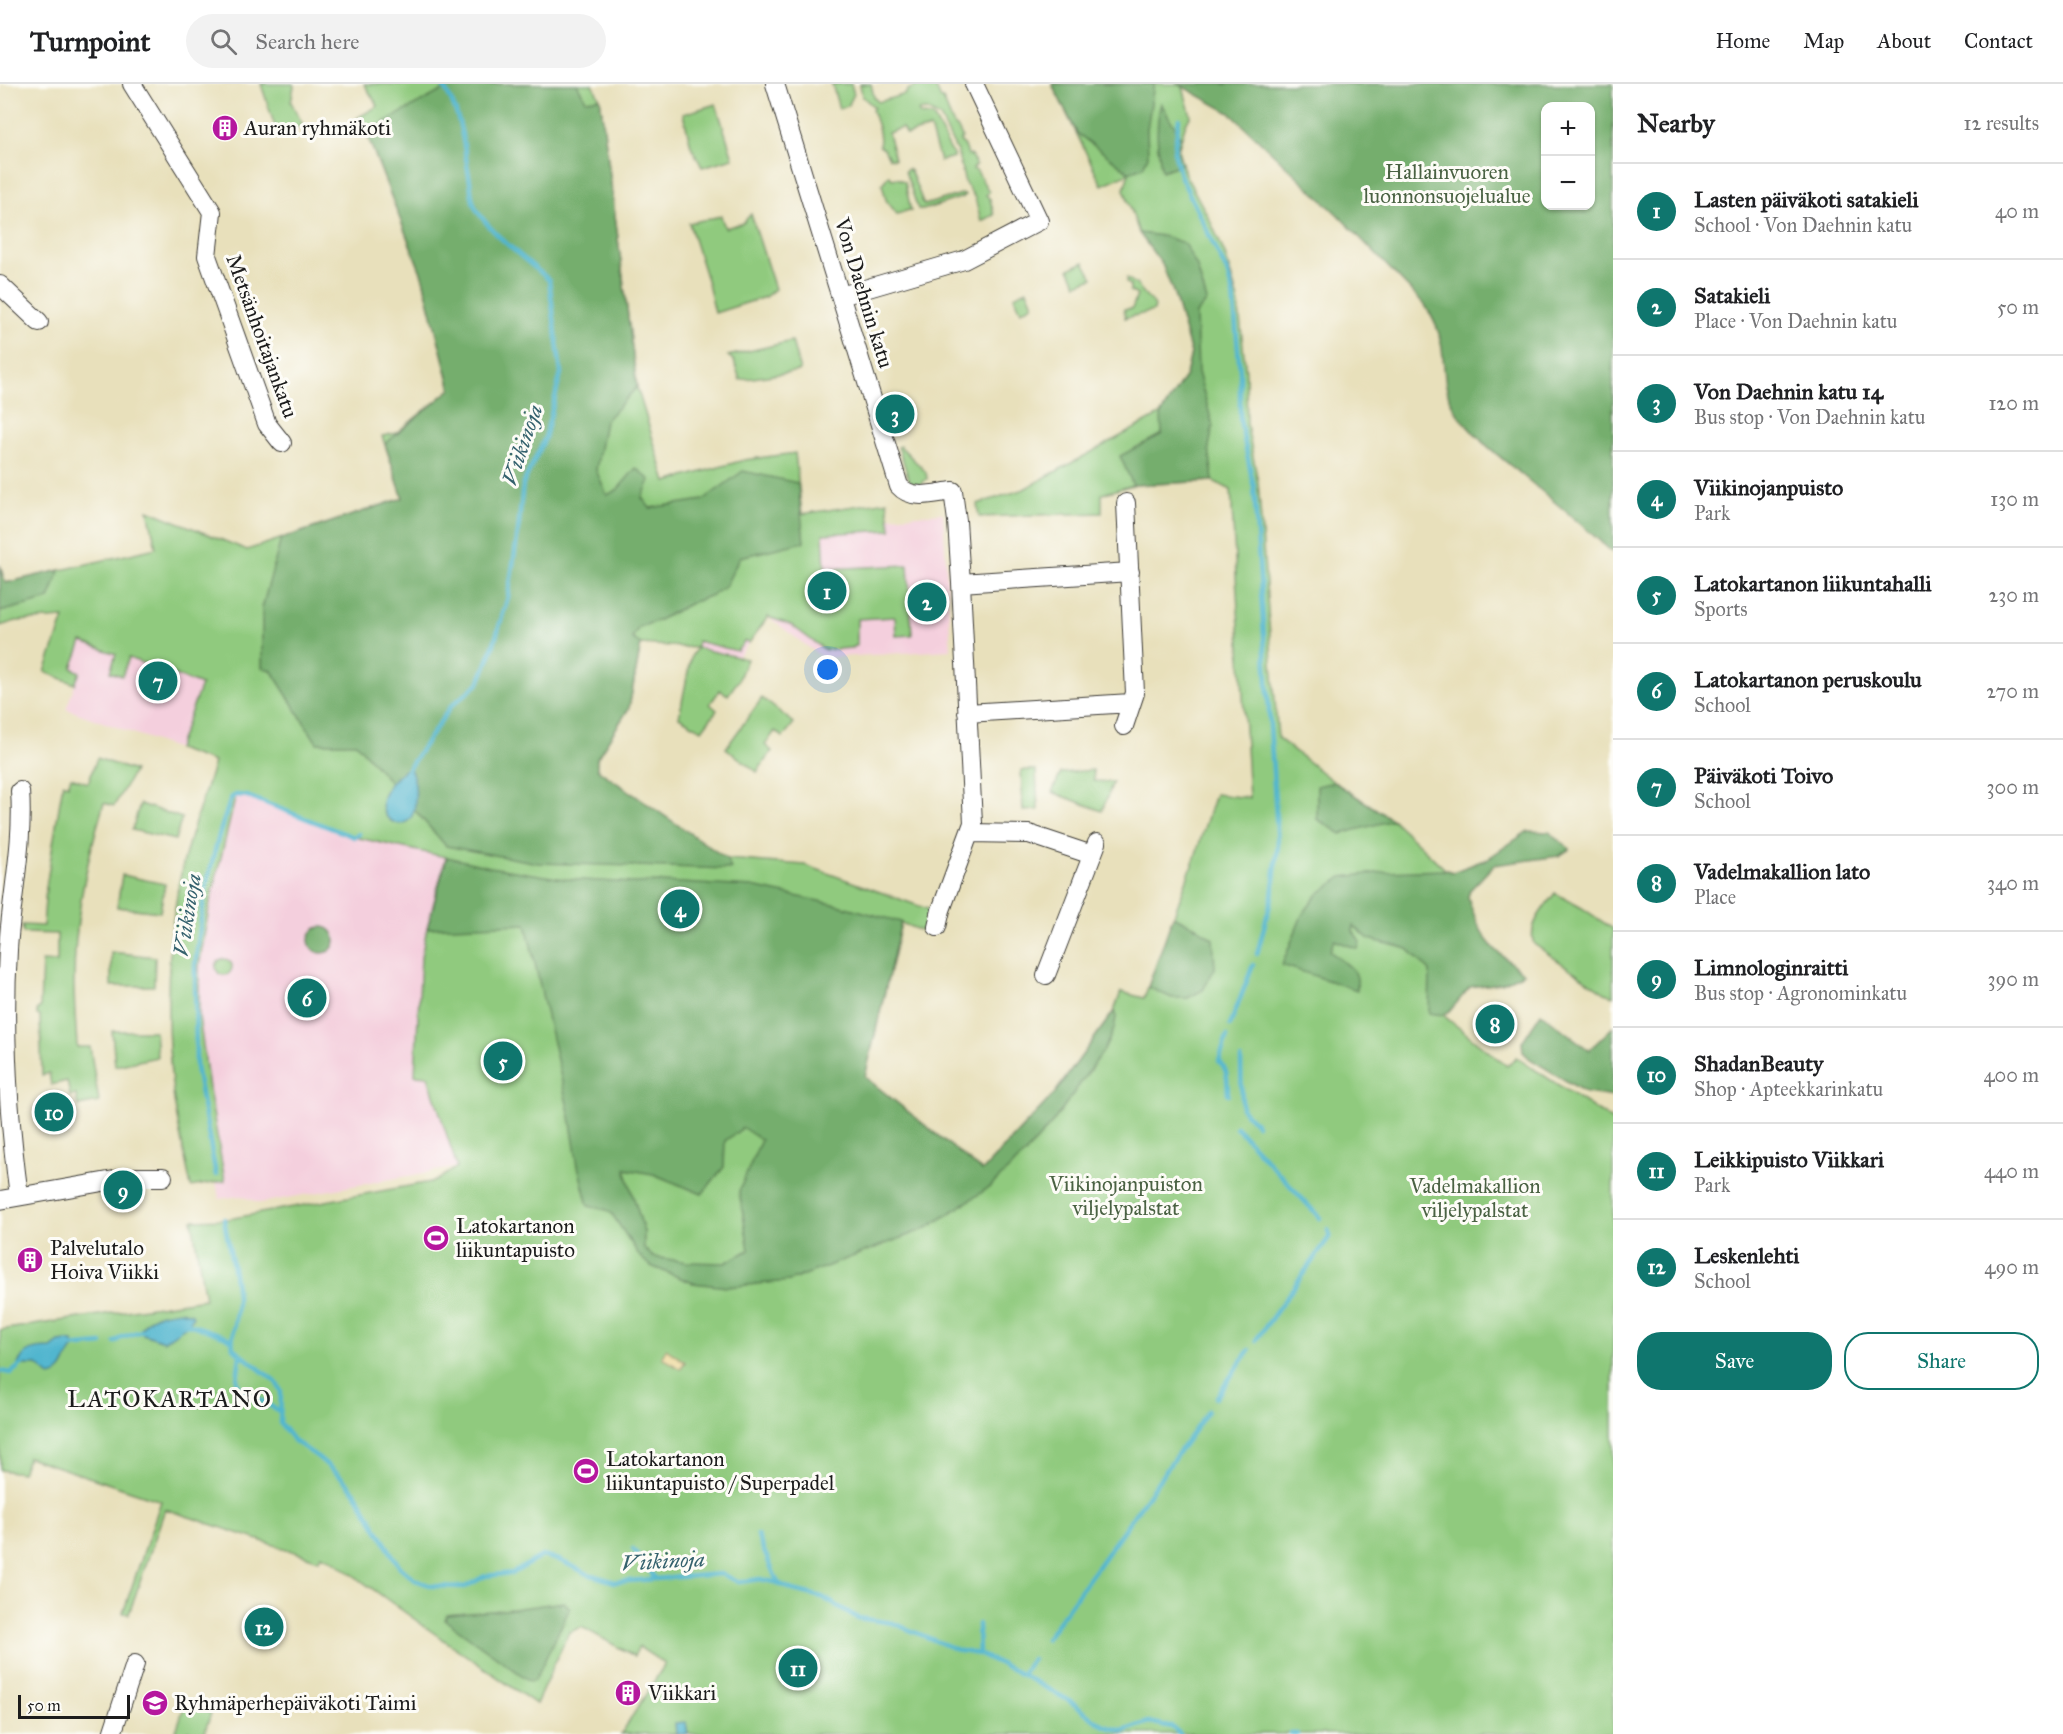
<!DOCTYPE html>
<html lang="en">
<head>
<meta charset="utf-8">
<style>
  :root { --surface:#fff; --page:#f2f2f2; --text:#202124; --muted:#757577; --line:#e0e0e0; --accent:#0f766e }
  body { margin:0; font-family:"IM FELL Great Primer",serif; background:var(--page); color:var(--text) }
  .controls { position:absolute; right:18px; top:18px; display:grid; overflow:hidden; border-radius:12px; box-shadow:0 2px 4px #0004 }
  .controls button { width:54px; height:54px; display:grid; place-items:center; padding:0; border:0; border-bottom:2px solid var(--line); background:var(--surface); color:var(--text); font:30px sans-serif }
  .scale { position:absolute; left:18px; bottom:15px; width:112px; box-sizing:border-box; padding-left:6px; border:3px solid #1c1c1c; border-top:0; font-size:16px; line-height:21px; white-space:nowrap; color:#1c1c1c; -webkit-text-stroke:4px #fdfcf7; paint-order:stroke }
  .you { position:absolute; left:828px; top:586px; width:21px; height:21px; margin:-15px; border:4px solid #fff; border-radius:50%; background:#1a73e8; box-shadow:0 0 0 9px #1a73e833 }
  .badge { display:grid; place-items:center; width:39px; height:39px; border-radius:50%; background:var(--accent); color:#fff; font-size:20px; font-weight:700 }
  .pin { position:absolute; translate:-50% -50%; border:3px solid #fff; box-shadow:0 2px 6px #0006 }
  .list { margin:0; padding:0; list-style:none }
  h2 { display:flex; justify-content:space-between; align-items:center; height:78px; margin:0; padding:0 24px; font-size:26px }
  h2 small { font-size:20px; font-weight:400; color:var(--muted) }
  .list li { display:grid; grid-template-columns:39px 1fr auto; gap:18px; align-items:center; box-sizing:border-box; height:96px; padding:0 24px; border-top:2px solid var(--line) }
  .list b { display:block; font-size:22px; white-space:nowrap }
  .list p { margin:0; font-size:20px; white-space:nowrap; color:var(--muted) }
  .list em { font-size:20px; font-style:normal; color:var(--muted) }
  .actions { display:flex; gap:12px; padding:18px 24px }
  .actions a { flex:1; padding:14px 0; border:2px solid var(--accent); border-radius:24px; text-align:center; font-size:21px; color:var(--accent) }
  .actions .main { background:var(--accent); color:#fff }
  .icon { flex:none; width:33px; height:33px; fill:none; stroke:currentColor; stroke-width:2; stroke-linecap:round; stroke-linejoin:round }
  .map { position:relative; flex:none; width:1613px; height:1650px; overflow:hidden }
  header { display:flex; align-items:center; gap:36px; box-sizing:border-box; height:84px; padding:0 30px; background:var(--surface); border-bottom:2px solid var(--line) }
  header strong { font-size:28px }
  nav { display:flex; gap:33px; margin-inline-start:auto; font-size:21px }
  .search { width:420px; height:54px; background:var(--page); display:flex; align-items:center; gap:15px; box-sizing:border-box; padding:0 21px; border-radius:33px; color:var(--muted); font-size:22px }
  main { display:flex }
  aside { flex:1; background:var(--surface) }
  .map>svg:first-child { display:block }
  .built { fill:#f4cfdd }
  .green { fill:#90ca7e; stroke:#56734d; stroke-width:1.5 }
  .forest { fill:#74ae6d; stroke:#486544; stroke-width:1.5; fill-rule:evenodd }
  .sand { fill:#eeda9e; stroke:#857b5d; stroke-width:1.5 }
  .water { fill:#51b6cf; stroke:#366976; stroke-width:1.5 }
  .lines { fill:none; stroke-linecap:round; stroke-linejoin:round }
  .stream { stroke:#51b6cf; stroke-width:4.5 }
  .street-casing { stroke:#3b3934; stroke-width:20 }
  .street { stroke:#fff; stroke-width:18 }
  .labels { text-anchor:middle; dominant-baseline:central; stroke-width:6; stroke-linejoin:round; paint-order:stroke }
  .poi-label { font-size:21px; fill:#1c1c1c; stroke:#fdfcf7; text-anchor:start }
  .park-label { font-size:21px; fill:#4a6243; stroke:#fdfcf7 }
  .street-label { font-size:21px; fill:#1c1c1c; stroke:#fdfcf7 }
  .water-label { font-size:22px; font-style:italic; fill:#34616d; stroke:#fdfcf7 }
  .quarter-label { font-size:24px; letter-spacing:1.5px; fill:#1c1c1c; stroke:#fdfcf7 }
</style>
</head>
<body>
<header>
<strong>Turnpoint</strong>
<div class="search"><svg class="icon" aria-label="search" viewBox="0 0 24 24"><circle cx="10" cy="10" r="6"/><path d="M15 15l6 6"/></svg>Search here</div>
<nav><a>Home</a><a>Map</a><a>About</a><a>Contact</a></nav>
</header>
<main>
<div class="map">
<svg width="1613" height="1650" viewBox="0 0 1613 1650">
  <rect width="100%" height="100%" fill="#fdfcf7"/>
  <filter id="ink" filterUnits="userSpaceOnUse"><feTurbulence type="fractalNoise" baseFrequency=".0167" numOctaves="2"/><feDisplacementMap in="SourceGraphic" scale="12" xChannelSelector="R" yChannelSelector="G"/><feConvolveMatrix kernelMatrix="1 2 1 2 8 2 1 2 1" color-interpolation-filters="sRGB"/></filter>
  <filter id="wash" filterUnits="userSpaceOnUse"><feTurbulence type="fractalNoise" baseFrequency=".008" numOctaves="4" result="noise"/><feDisplacementMap in="SourceGraphic" scale="24" xChannelSelector="R" yChannelSelector="G"/><feGaussianBlur stdDeviation="1.35" result="paint"/><feColorMatrix in="noise" values="0 0 0 0 0 0 0 0 0 0 0 0 0 0 0 0 0 1.4 0 .05"/><feComposite in="paint" operator="in"/></filter>
  <g filter="url(#wash)">
    <rect width="100%" height="100%" fill="#e8e0bb"/>
    <path class="built" d="M943 429 951 566 823 574 768 533 739 572 696 564 710 481 824 455 823 450 891 446 889 433Z
      M217 521 214 678 66 625 75 600 45 588 64 533Z
      M236 711 247 712 354 753 447 773 427 844 421 873 415 991H428L457 1083 260 1119 241 1112 219 1115 196 983 195 882 206 801Z"/>
    <path class="green" d="M261 0H293L294 2 291 18 303 41 278 52Z
      M364 0H592L600 14 637 303 666 398 744 376 795 369 802 430 887 417 891 446 823 450 825 485 908 481 912 551 896 552 895 533 857 535V561L852 564 825 566 791 541 768 533 749 559 745 557 737 567 697 557V564L747 575 738 597 728 611 720 606 710 620 717 626 702 646 679 633 691 573 696 564 641 560 629 624 597 674 596 685 727 775 805 781 933 827 924 848 901 839 865 993 982 1087 1055 1009 1114 927 1121 908 1144 914 1195 773 1215 710 1249 714 1231 406 1213 397 1133 401 1102 410V429L979 433 977 420 1024 405 1161 330 1186 291 1191 269 1174 210 1162 180 1139 149 1124 105 1129 89 1102 101 1052 0H1178L1183 3 1191 32 1186 39 1178 66 1185 90 1210 136 1225 170 1238 216 1246 289 1247 341 1258 398 1278 654 1334 698 1393 736 1446 786 1453 788 1487 775 1462 812 1471 868 1443 931 1507 982 1516 973 1613 1037V1650H621L665 1580 639 1563 634 1572 582 1543 569 1548 536 1620 428 1545 331 1475 321 1471 319 1476 165 1425 129 1530 123 1529 161 1417 28 1373 22 1389 0 1386V1246L205 1215 192 1136 228 1135 436 1097 457 1083 428 992 415 991 421 873 427 844 446 773 354 753 247 712 236 711 210 819 199 882V932L210 1011 225 1097 191 1103C185 1072 177 1040 173 1009 165 941 166 873 178 805 185 761 202 720 214 678L177 665 201 601 162 586 155 602 142 597 148 581 129 574 122 592 110 588 116 570 82 558 72 584 80 588 75 600 45 588 64 534 16 537 0 542V481L5 499 156 464 148 426 247 466 403 414 382 352 396 349 451 305 422 191 366 48 357 34 378 22Z
      M832 0H851L854 10 848 22 839 25Z
      M860 0H871L874 13 878 18 906 10 907 6 915 3V0H934L941 15H943L954 42 957 43 962 53 960 57 965 62 968 71H971L976 81 973 85 977 87 989 108 986 111 990 115 994 131 981 137 975 114 965 99 958 70 940 33 926 26 918 27 920 31 932 32 935 36 954 73 940 77 930 44 906 51 902 44 888 49 895 75 889 74 884 65 879 62C882 51 876 37 872 26L874 23 862 12Z
      M716 20 733 74 702 83 691 62 683 30Z
      M908 85 911 88 924 121 961 110 965 111 963 113 923 126 918 125 905 87Z
      M889 91 892 95 897 94 905 98 911 127 909 126 897 130 886 116 882 100Z
      M751 130 775 205 765 213 715 229 707 196 689 139 721 132 725 144 743 139Z
      M1084 178 1093 194 1077 200 1069 185Z
      M1127 194 1136 200 1155 222 1154 227 1125 234 1124 225H1132L1137 211 1130 207V201L1126 198Z
      M1027 206 1033 221 1021 227 1014 212Z
      M792 257 800 287 740 296 734 277 728 272Z
      M900 362 926 388 927 395 919 401 910 398 898 363Z
      M762 614 794 639 783 653 775 647 765 661 772 667 757 688 726 664Z
      M97 674 134 687 114 722 104 719C86 777 74 838 74 899 74 921 76 942 77 963H90L99 1018 78 1022 76 1011 70 1012 67 997 51 1001 49 989 42 991 40 932 37 931V925L40 924 42 877 57 878V850L23 849 22 841 43 842 46 803 63 699 68 701 71 693 88 699Z
      M1021 686H1036L1038 726 1023 727Z
      M1093 686 1094 697 1113 698 1102 727 1052 708 1061 689Z
      M140 720 182 734 175 756 132 746Z
      M122 791 165 800 160 828 117 823Z
      M1555 809 1582 824 1613 845V912L1605 909 1534 860C1527 841 1544 824 1555 809Z
      M111 868 155 873 154 902H111Z
      M216 883a8 8 0 1 1 16 0a8 8 0 1 1-16 0Z
      M112 947H155L157 973 115 982Z
      M185 1620 211 1629 204 1650H190L191 1648 188 1647 187 1650H175Z"/>
    <path class="forest" d="M454 0H577L586 16 600 14 637 303 605 337 596 386 607 411 617 406 636 384 650 396 642 414 650 424 703 416 743 387 798 399 804 458 740 473 725 503 712 511 691 519 657 537 639 543 632 554 641 560 629 624 597 674V685L727 775 731 785 538 779 446 762 356 659H317L271 586 262 584V524L281 455 403 414 385 360 451 305 422 191 366 48Z
      M1052 0H1154L1147 45 1148 72 1143 83 1129 88 1077 49Z
      M1178 0H1613V469C1585 443 1556 419 1527 395 1503 375 1475 355 1457 329 1440 305 1447 277 1439 250 1436 239 1431 231 1425 221L1337 130 1230 29ZM1546 22H1590V122H1546Z
      M1161 19 1181 54 1178 66 1182 80 1162 87C1157 63 1155 43 1161 19Z
      M1139 149 1163 152 1184 159 1197 183 1207 217 1196 230 1198 288 1213 342 1209 363 1213 397 1133 401 1120 372 1162 350 1161 330 1186 291 1191 269 1174 210 1162 180Z
      M0 481 5 499 60 486 49 515 0 528Z
      M1334 698 1393 736 1341 750 1317 735V702Z
      M1528 747 1549 748 1570 765 1559 772 1494 781 1470 806 1468 813C1481 855 1489 863 1524 889L1502 899 1470 903 1450 927 1443 931 1429 929 1430 887 1408 865 1369 855 1354 842 1353 847 1360 857 1358 865 1334 856 1330 867C1337 874 1354 883 1356 891 1358 895 1357 902 1357 906L1282 881 1302 831 1318 810 1342 793 1385 788 1446 786 1453 788 1487 775Z
      M447 773 490 783 564 795 634 799 662 798 752 803 838 821 901 838 865 993 982 1087 1055 1009 1114 927 1116 933 1114 945 1104 966 1053 1038 1025 1070 990 1103 927 1144 789 1197 727 1203 693 1199 651 1182 641 1174 612 1130 607 1126 588 1122 578 1082 570 1033 526 840 427 844ZM743 1044 761 1056 739 1107 749 1166 725 1179 687 1178 653 1173 644 1164V1147L625 1085 653 1090 702 1110 724 1083 725 1057Z
      M1173 832 1196 843 1213 855 1215 884 1203 906 1188 914H1172L1148 903Z
      M309 856a13 13 0 1 1 26 0a13 13 0 1 1-26 0Z
      M1541 929 1589 966 1613 943V1013L1586 1009 1530 975 1523 968 1522 958Z
      M564 1518 570 1524 535 1596 530 1597 445 1536 447 1531 513 1525Z"/>
    <path class="sand" d="M666 1265 685 1278 680 1285 662 1273Z"/>
    <path class="water" d="M409 683C416 696 416 704 415 719 412 766 347 724 409 683Z
      M180 1227 192 1230 193 1232 189 1240 164 1257 143 1250 140 1247C149 1229 162 1230 180 1227Z
      M67 1257 73 1258 74 1264C64 1273 67 1289 50 1292L37 1281H18C23 1265 37 1264 51 1264L59 1258Z
      M686 1638 688 1650H676L675 1639Z"/>
    <g class="lines">
      <path class="stream" d="M1179 35 1174 67 1180 91 1227 188 1233 210 1240 288V336L1254 404 1278 761 1272 813 1257 870
        M406 688 451 622 479 599 492 566 508 513 518 448 523 400 545 354 561 289 549 196C529 178 483 144 474 120 471 113 471 104 470 97 463 61 463 32 442 0
        M1230 941 1253 881
        M1227 952 1219 977C1229 986 1227 999 1228 1011
        M1241 975 1242 1025 1257 1041
        M1236 1043 1320 1134
        M216 1091 196 983 195 882 205 806 219 751 231 714 236 711 247 712 354 753 359 750
        M224 1135C228 1161 235 1187 237 1213 238 1230 230 1249 233 1264L276 1298 281 1307 280 1339 293 1356 319 1374 341 1393 355 1408 399 1482 415 1496 432 1502 465 1503 485 1492 513 1489 542 1472 559 1476 588 1490 615 1498 721 1490 739 1498 760 1495 778 1499 793 1506 822 1513 858 1534 893 1539 960 1567 979 1570 1015 1587 1068 1616 1104 1642 1123 1647 1149 1638 1172 1643 1180 1650
        M183 1241 189 1240 224 1252 231 1256
        M1256 1256 1328 1155 1330 1151 1328 1146
        M115 1258 122 1253 145 1246
        M69 1263 102 1260
        M240 1271 237 1296 239 1304 279 1327
        M0 1287 11 1289 22 1280
        M1216 1314 1249 1266
        M757 1451 778 1499
        M633 1465 655 1494
        M978 1540 979 1570
        M1046 1555 1208 1327
        M1022 1590 1032 1575
        M1290 1650H1297"/>
    </g>
  </g>
  <g filter="url(#ink)">
    <g class="lines">
      <defs>
        <path id="street" d="M132 0 212 128 207 172 267 340 282 359
          M775 0 899 402C912 417 935 409 953 407L957 437 961 499 973 739 941 826 937 843
          M0 201 39 238
          M841 212 964 176 1039 137 974 0
          M961 499 1130 488
          M967 629 1131 619
          M1124 642 1135 609 1126 419
          M970 749 1029 750 1092 771
          M1046 891 1097 759
          M19 1112C8 1030 3 949 8 866 11 813 24 760 20 707
          M0 1116 131 1093H163
          M112 1650 135 1580"/>
      </defs>
      <use href="#street" class="street-casing"/>
      <use href="#street" class="street"/>
    </g>
  </g>
  <defs>
    <symbol id="building-disc" viewBox="-11 -11 22 22"><circle r="9.5" fill="#b5179e" stroke="#fdfcf7"/><path d="M-4-6H4V6H1V3H-1V6H-4ZM-2.5-4.3h1.7v1.8h-1.7ZM.8-4.3h1.7v1.8H.8ZM-2.5-1h1.7V.8h-1.7ZM.8-1h1.7V.8H.8Z" fill="#fff"/></symbol>
    <symbol id="stadium-disc" viewBox="-11 -11 22 22"><circle r="9.5" fill="#b5179e" stroke="#fdfcf7"/><path d="M0-5a6.5 5 0 1 0 0 10a6.5 5 0 1 0 0-10ZM-3.5-1.8h7v3.6h-7Z" fill="#fff"/></symbol>
    <symbol id="school-disc" viewBox="-11 -11 22 22"><circle r="9.5" fill="#b5179e" stroke="#fdfcf7"/><path d="M0-5L7-2L0 1L-7-2ZM-4 1L0 2.5L4 1V4Q0 6-4 4Z" fill="#fff"/></symbol>
  </defs>
  <g fill-rule="evenodd">
    <use href="#building-disc" x="210" y="29" width="30" height="30"/>
    <use href="#stadium-disc" x="421" y="1139" width="30" height="30"/>
    <use href="#building-disc" x="15" y="1161" width="30" height="30"/>
    <use href="#stadium-disc" x="571" y="1372" width="30" height="30"/>
    <use href="#building-disc" x="613" y="1594" width="30" height="30"/>
    <use href="#school-disc" x="140" y="1604" width="30" height="30"/>
  </g>
  <g class="labels">
    <g class="poi-label">
      <text x="244" y="44">Auran ryhmäkoti</text>
      <text x="456" y="1142">Latokartanon<tspan x="456" dy="24">liikuntapuisto</tspan></text>
      <text x="50" y="1164">Palvelutalo<tspan x="50" dy="24">Hoiva Viikki</tspan></text>
      <text x="606" y="1375">Latokartanon<tspan x="606" dy="24">liikuntapuisto / Superpadel</tspan></text>
      <text x="648" y="1609">Viikkari</text>
      <text x="174" y="1619">Ryhmäperhepäiväkoti Taimi</text>
    </g>
    <g class="park-label">
      <text x="1447" y="88">Hallainvuoren<tspan x="1447" dy="24">luonnonsuojelualue</tspan></text>
      <text x="1126" y="1100">Viikinojanpuiston<tspan x="1126" dy="24">viljelypalstat</tspan></text>
      <text x="1475" y="1102">Vadelmakallion<tspan x="1475" dy="24">viljelypalstat</tspan></text>
    </g>
    <g class="street-label">
      <text transform="translate(864 209) rotate(73)">Von Daehnin katu</text>
      <text transform="translate(262 252) rotate(70)">Metsänhoitajankatu</text>
    </g>
    <g class="water-label">
      <text transform="translate(522 361) rotate(-71)">Viikinoja</text>
      <text transform="translate(187 831) rotate(-81)">Viikinoja</text>
      <text transform="translate(663 1477) rotate(-3)">Viikinoja</text>
    </g>
    <g class="quarter-label">
      <text x="170" y="1315">LATOKARTANO</text>
    </g>
  </g>
</svg>
<div class="controls">
<button>+</button>
<button>−</button>
</div>
<div class="scale">50 m</div>
<div class="you"></div>
<div class="pin badge" style="left:827px;top:507px">1</div>
<div class="pin badge" style="left:927px;top:518px">2</div>
<div class="pin badge" style="left:895px;top:330px">3</div>
<div class="pin badge" style="left:680px;top:825px">4</div>
<div class="pin badge" style="left:503px;top:977px">5</div>
<div class="pin badge" style="left:307px;top:914px">6</div>
<div class="pin badge" style="left:158px;top:597px">7</div>
<div class="pin badge" style="left:1495px;top:940px">8</div>
<div class="pin badge" style="left:123px;top:1106px">9</div>
<div class="pin badge" style="left:54px;top:1028px">10</div>
<div class="pin badge" style="left:798px;top:1584px">11</div>
<div class="pin badge" style="left:264px;top:1543px">12</div>
</div>
<aside>
<h2>Nearby<small>12 results</small></h2>
<ul class="list">
<li><span class="badge">1</span><div><b>Lasten päiväkoti satakieli</b><p>School · Von Daehnin katu</p></div><em>40 m</em></li>
<li><span class="badge">2</span><div><b>Satakieli</b><p>Place · Von Daehnin katu</p></div><em>50 m</em></li>
<li><span class="badge">3</span><div><b>Von Daehnin katu 14</b><p>Bus stop · Von Daehnin katu</p></div><em>120 m</em></li>
<li><span class="badge">4</span><div><b>Viikinojanpuisto</b><p>Park</p></div><em>130 m</em></li>
<li><span class="badge">5</span><div><b>Latokartanon liikuntahalli</b><p>Sports</p></div><em>230 m</em></li>
<li><span class="badge">6</span><div><b>Latokartanon peruskoulu</b><p>School</p></div><em>270 m</em></li>
<li><span class="badge">7</span><div><b>Päiväkoti Toivo</b><p>School</p></div><em>300 m</em></li>
<li><span class="badge">8</span><div><b>Vadelmakallion lato</b><p>Place</p></div><em>340 m</em></li>
<li><span class="badge">9</span><div><b>Limnologinraitti</b><p>Bus stop · Agronominkatu</p></div><em>390 m</em></li>
<li><span class="badge">10</span><div><b>ShadanBeauty</b><p>Shop · Apteekkarinkatu</p></div><em>400 m</em></li>
<li><span class="badge">11</span><div><b>Leikkipuisto Viikkari</b><p>Park</p></div><em>440 m</em></li>
<li><span class="badge">12</span><div><b>Leskenlehti</b><p>School</p></div><em>490 m</em></li>
</ul>
<div class="actions"><a class="main">Save</a><a>Share</a></div>
</aside>
</main>
</body>
</html>
